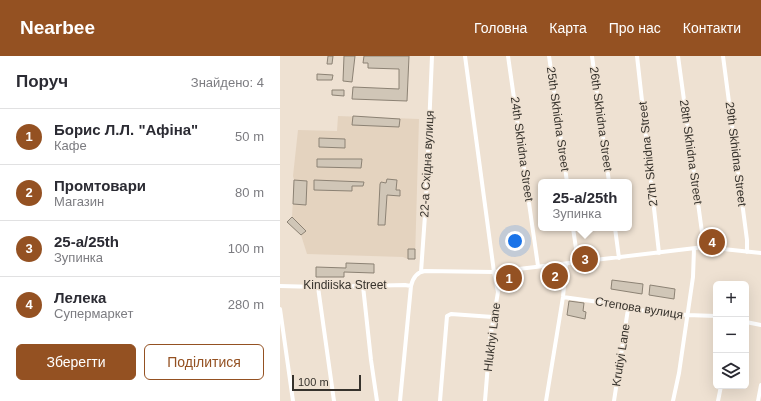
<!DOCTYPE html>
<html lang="uk">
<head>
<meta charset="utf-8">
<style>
  :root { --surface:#fff; --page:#f2f2f3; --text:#2b2b33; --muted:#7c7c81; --line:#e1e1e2; --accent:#945122 }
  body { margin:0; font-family:Helvetica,sans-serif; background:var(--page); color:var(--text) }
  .controls { position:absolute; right:12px; bottom:12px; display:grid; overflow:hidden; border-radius:6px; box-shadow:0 4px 16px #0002 }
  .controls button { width:36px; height:36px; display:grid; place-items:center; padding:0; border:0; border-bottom:1px solid var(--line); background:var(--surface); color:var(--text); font:20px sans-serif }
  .scale { position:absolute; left:12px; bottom:10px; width:69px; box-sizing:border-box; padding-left:4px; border:2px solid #36322c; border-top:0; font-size:11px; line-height:14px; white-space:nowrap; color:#36322c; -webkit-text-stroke:3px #eee1d2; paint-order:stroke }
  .you { position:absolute; left:235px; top:185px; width:14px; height:14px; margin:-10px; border:3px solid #fff; border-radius:50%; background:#1a73e8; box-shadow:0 0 0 6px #1a73e833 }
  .badge { display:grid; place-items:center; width:26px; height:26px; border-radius:50%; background:var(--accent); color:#fff; font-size:13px; font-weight:700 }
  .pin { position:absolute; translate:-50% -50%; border:2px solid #fff; box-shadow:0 1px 4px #0006 }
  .popup { position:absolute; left:258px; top:123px; width:94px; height:52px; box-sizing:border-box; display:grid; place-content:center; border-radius:6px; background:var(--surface); filter:drop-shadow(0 1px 3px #0005); font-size:13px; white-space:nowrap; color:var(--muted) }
  .popup b { font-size:15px; color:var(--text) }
  .popup::after { content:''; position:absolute; left:50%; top:100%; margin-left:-8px; border:8px solid transparent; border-top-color:var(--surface) }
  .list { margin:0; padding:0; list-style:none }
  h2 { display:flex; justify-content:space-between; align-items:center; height:52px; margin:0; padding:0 16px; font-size:17px }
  h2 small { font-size:13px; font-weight:400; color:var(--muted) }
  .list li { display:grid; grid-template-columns:26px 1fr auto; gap:12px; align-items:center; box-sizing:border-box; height:56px; padding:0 16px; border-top:1px solid var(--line) }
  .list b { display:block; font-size:15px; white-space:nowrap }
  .list p { margin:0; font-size:13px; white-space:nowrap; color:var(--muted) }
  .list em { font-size:13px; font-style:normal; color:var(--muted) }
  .actions { display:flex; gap:8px; padding:12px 16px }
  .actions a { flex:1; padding:9px 0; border:1px solid var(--accent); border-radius:6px; text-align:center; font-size:14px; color:var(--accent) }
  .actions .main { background:var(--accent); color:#fff }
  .icon { flex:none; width:22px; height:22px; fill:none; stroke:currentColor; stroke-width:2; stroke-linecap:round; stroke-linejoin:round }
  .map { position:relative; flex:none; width:481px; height:345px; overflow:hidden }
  header { display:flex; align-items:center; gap:24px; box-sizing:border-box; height:56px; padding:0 20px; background:var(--accent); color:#fff }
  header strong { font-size:19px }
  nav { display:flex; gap:22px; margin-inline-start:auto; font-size:14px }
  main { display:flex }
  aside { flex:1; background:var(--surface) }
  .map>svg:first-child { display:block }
  .built { fill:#e4d3bf }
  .building { fill:#d0c6b7; stroke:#8c8274 }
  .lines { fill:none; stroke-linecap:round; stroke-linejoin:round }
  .street { stroke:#fff; stroke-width:4 }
  .labels { text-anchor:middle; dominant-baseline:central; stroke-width:3; stroke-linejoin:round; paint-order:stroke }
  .street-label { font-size:12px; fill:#36322c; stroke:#eee1d2 }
</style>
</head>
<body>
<header>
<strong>Nearbee</strong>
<nav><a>Головна</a><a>Карта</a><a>Про нас</a><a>Контакти</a></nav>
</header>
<main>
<aside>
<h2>Поруч<small>Знайдено: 4</small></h2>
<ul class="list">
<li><span class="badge">1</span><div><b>Борис Л.Л. &quot;Афіна&quot;</b><p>Кафе</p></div><em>50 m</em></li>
<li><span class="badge">2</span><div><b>Промтовари</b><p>Магазин</p></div><em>80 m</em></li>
<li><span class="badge">3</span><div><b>25-а/25th</b><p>Зупинка</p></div><em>100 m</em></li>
<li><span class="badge">4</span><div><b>Лелека</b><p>Супермаркет</p></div><em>280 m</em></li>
</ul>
<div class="actions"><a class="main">Зберегти</a><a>Поділитися</a></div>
</aside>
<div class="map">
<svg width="481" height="345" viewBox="0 0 481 345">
  <rect width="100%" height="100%" fill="#eee1d2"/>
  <path class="built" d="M58 60 139 63 135 203H128L123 201 27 198 21 179 7 166 12 161 14 124 13 120 18 74 57 75Z"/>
  <path class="building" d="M48 0H53L52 8H47Z
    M64 0H75L72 26 63 25Z
    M84 0H129L127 45 72 43 73 31 119 33V13L88 12V7H83Z
    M37 18 53 19 52 24H37Z
    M52 34H64V40L52 39Z
    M73 60 120 63 119 71 72 69Z
    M39 82 65 83V92L39 91Z
    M37 103H82L81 112 37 111Z
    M107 123 117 124 116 134H120V140L107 139 105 169H98L100 128 101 126 106 127Z
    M14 124 27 125 26 149 13 148Z
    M34 124 84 126 83 130H72V135L34 134Z
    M12 161 26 175 21 179 7 166Z
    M128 193H135V203H128Z
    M66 207 94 208V217L64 216V221H36V211L66 212Z
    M332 224 363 228 362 238 331 233Z
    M370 229 395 233 394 243 369 239Z
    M289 245 304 247 303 255 306 256 305 263 287 259Z"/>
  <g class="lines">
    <path class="street" d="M185 0 214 216 218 236 210 283 205 345
      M228 0 258 210
      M269 0 287 126
      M312 0 329 126
      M357 0 379 197
      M398 0 424 191
      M443 0 467 184V196
      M293 172 298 206
      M335 172 339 202
      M141 216 146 145 152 0
      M0 230 38 231 125 229 131 230
      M83 230 91 304 97 345
      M38 231 54 345
      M283 241 333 248 348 253 407 259 436 260
      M0 253 13 345
      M466 266 481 269
      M120 345 131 230C133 221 137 216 145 215L214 216 424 191 481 197
      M160 345 167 260 171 258 213 261
      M266 345 283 241 286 208
      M334 345 348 253
      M393 345 399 317 413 221 414 193
      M438 345 441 330
      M478 345 481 329"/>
  </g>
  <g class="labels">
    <g class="street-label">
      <text transform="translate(278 63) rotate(82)">25th Skhidna Street</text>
      <text transform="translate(321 63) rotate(82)">26th Skhidna Street</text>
      <text transform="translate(242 93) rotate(82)">24th Skhidna Street</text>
      <text transform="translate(411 96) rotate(82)">28th Skhidna Street</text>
      <text transform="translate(368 98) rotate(-96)">27th Skhidna Street</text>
      <text transform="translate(456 98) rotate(83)">29th Skhidna Street</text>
      <text transform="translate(147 108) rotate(-87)">22-а Східна вулиця</text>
      <text x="65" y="229">Kindiiska Street</text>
      <text transform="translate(359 252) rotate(9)">Степова вулиця</text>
      <text transform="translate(212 281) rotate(-83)">Hlukhyi Lane</text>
      <text transform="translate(341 299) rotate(-81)">Krutiyi Lane</text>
    </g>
  </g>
</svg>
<div class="controls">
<button>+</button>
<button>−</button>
<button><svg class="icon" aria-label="layers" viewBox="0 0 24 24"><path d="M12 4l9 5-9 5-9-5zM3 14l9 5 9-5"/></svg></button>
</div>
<div class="scale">100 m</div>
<div class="you"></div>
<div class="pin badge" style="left:229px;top:222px">1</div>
<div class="pin badge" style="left:275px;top:220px">2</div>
<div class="pin badge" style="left:305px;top:203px">3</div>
<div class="popup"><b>25-а/25th</b>Зупинка</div>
<div class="pin badge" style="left:432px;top:186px">4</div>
</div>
</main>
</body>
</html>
